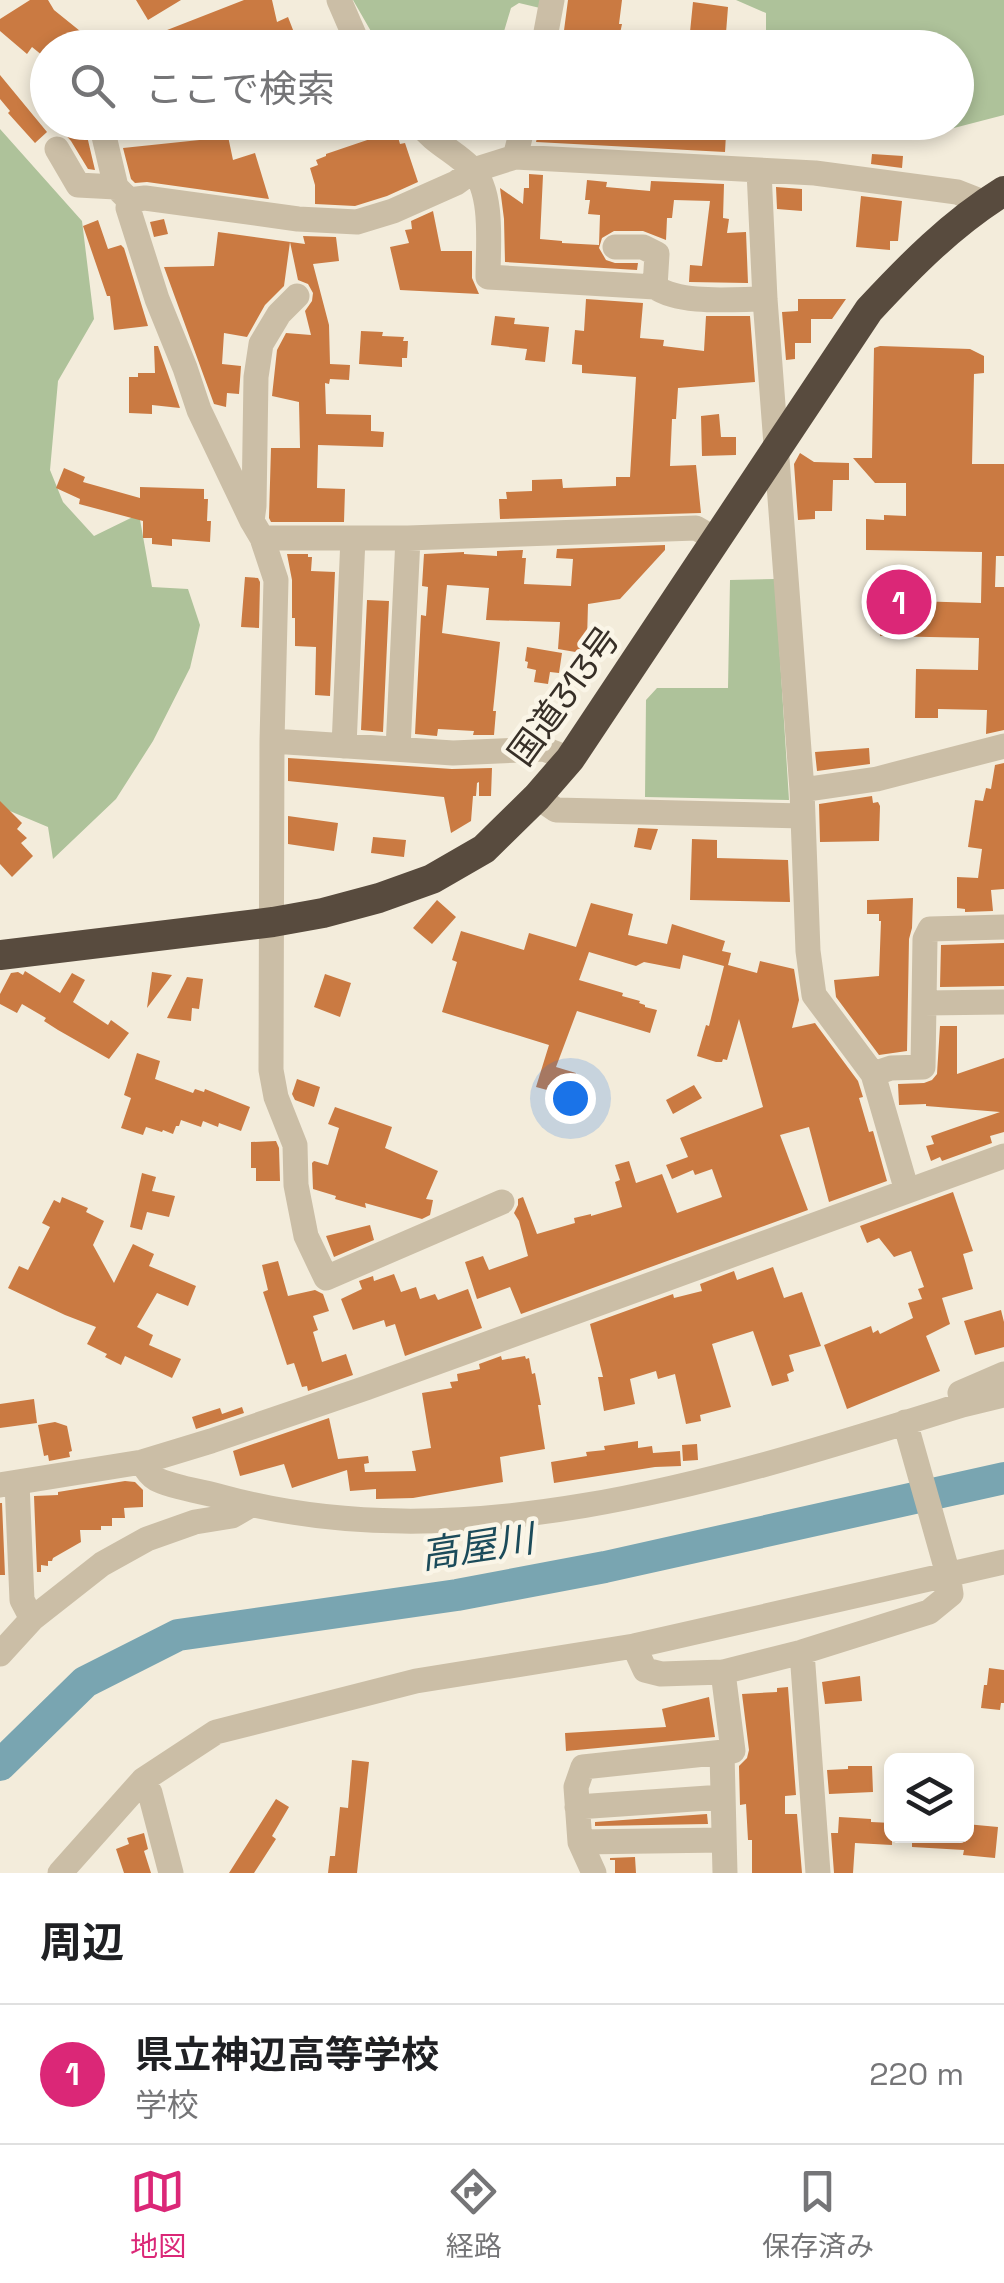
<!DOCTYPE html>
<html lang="ja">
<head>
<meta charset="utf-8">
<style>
  :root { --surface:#fff; --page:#f2f2f2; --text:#202124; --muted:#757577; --line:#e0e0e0; --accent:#db2777 }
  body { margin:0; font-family:"Space Grotesk","Noto Sans JP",sans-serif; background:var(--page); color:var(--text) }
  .controls { position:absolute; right:30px; bottom:30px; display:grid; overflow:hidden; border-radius:15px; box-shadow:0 5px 15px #0003 }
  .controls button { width:90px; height:90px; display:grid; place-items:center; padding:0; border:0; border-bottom:2px solid var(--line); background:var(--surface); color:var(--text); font:50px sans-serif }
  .you { position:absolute; left:570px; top:1098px; width:35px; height:35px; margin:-25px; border:8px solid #fff; border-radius:50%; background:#1a73e8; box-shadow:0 0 0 15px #1a73e833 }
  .badge { display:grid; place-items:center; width:65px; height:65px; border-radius:50%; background:var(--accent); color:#fff; font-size:32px; font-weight:700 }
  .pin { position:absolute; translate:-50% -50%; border:5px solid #fff; box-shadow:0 2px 10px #0006 }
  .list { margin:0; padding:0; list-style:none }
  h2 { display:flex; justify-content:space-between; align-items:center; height:130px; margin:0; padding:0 40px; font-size:42px }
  h2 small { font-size:32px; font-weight:400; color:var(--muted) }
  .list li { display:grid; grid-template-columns:65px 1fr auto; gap:30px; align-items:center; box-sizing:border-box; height:140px; padding:0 40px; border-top:2px solid var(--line) }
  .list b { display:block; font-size:38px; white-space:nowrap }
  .list p { margin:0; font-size:32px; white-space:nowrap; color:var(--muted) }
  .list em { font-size:32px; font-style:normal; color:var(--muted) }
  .icon { flex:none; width:55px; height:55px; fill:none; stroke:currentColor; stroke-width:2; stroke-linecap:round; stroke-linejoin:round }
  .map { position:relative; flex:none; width:1004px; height:1873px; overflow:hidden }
  .search { position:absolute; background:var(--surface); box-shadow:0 5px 15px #0003; left:30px; right:30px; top:30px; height:110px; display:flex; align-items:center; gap:25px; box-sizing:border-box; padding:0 35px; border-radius:55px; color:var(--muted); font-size:38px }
  .sheet { height:270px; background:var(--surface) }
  nav { display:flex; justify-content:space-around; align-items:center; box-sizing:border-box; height:140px; border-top:2px solid var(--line); background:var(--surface); font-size:28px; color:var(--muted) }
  nav a { display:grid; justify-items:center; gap:5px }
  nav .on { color:var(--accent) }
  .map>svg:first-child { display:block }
  .green { fill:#aec29a }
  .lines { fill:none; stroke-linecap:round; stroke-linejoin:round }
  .river { stroke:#79a5b1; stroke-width:32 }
  .building { fill:#ca7a42 }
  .minor { stroke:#cbbea6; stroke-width:25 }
  .highway { stroke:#584b3e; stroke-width:30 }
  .labels { text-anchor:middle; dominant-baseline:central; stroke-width:9; stroke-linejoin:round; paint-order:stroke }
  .street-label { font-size:35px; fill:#372f27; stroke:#faf5e7 }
  .water-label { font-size:38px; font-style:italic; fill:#1b4b5a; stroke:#faf5e7 }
</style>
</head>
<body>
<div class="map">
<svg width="1004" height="1873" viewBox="0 0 1004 1873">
  <rect width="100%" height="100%" fill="#f3ecdb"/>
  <path class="green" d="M353 0H543L540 8 519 3 511 8 499 48 380 47Z
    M736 0H1004V115L950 129 847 132 795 123 956 122V48L766 47V13Z
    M0 129 82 221 94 319 58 381 50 470 63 502 94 536 139 514 152 587 188 589 200 625 190 668 153 741 116 799 53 859 48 827 5 809 0 812Z
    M775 579 789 800 645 797 646 700 657 688H728L730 580Z"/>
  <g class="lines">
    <path class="river" d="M0 1765 85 1682 178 1635 457 1595 605 1567 1004 1478"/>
  </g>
  <path class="building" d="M30 0H48L54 10 80 31 66 48H48V60L32 47 27 54 0 31V19Z
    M136 0H181L148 20Z
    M244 0H272L277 22 288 17 300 48H121Z
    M568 0H622L619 24H622L617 48H596V45L563 38Z
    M693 2 728 7 726 33 714 32V34L690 32Z
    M0 75 47 132 35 143 8 113 10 111 0 99Z
    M54 122H88L87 136 95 170 88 169 71 141Z
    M206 122H225L233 160 255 153 269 199 147 182 135 183 131 179 123 148 209 139Z
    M260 122H310V123L267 140Z
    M544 122H589L610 126V133L643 136 645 122H674V125L709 127 708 132 726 134 725 152 536 142 540 126H544Z
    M395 127 400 144 405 143 418 182 387 196 355 206 315 204V185L310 168 318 165 316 160 326 156V154L382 135 381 132Z
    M872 154 903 156 902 168 871 164Z
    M529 174 543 175 540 239 562 241V243L599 245 600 215 588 214 590 200H585L587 180 607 182 606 187 650 191 651 181 724 184 723 218 729 219 727 233 746 232 748 283 689 282 690 265 702 266 710 201 674 200 672 218H667L666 240 643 231H614L602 238 599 248 606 260 615 263H638L637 270 505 262 504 219 500 188 523 204 524 188H529Z
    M776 187 802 189V211L777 209Z
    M861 196 902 201 898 241H890V250L856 247Z
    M433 211 441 251H472V278L479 294 400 290 390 247 409 243 405 230 412 229 411 221Z
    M164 219 168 234 154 237 150 222Z
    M98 220 108 249 121 245 124 248 148 326 114 330 110 296H107L83 226Z
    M218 232 305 244 303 236 336 237 339 261 313 264 329 325 330 364 350 365 349 380 330 379 329 384 325 383 326 414 371 415V431L384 432 383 447 318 445 317 488 345 489 344 522H271L269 518 271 448H300L299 402 272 396 277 350 286 333 311 335 305 311 312 301 313 293 308 284 298 280 290 242 284 286 265 305 247 337 224 333 222 364 241 366 239 394 227 393 226 407 214 404 164 267 214 266Z
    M586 299 643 303 640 338 664 340 663 346 704 351 706 316H750L755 382 678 388 676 419H672L670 466 696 465 701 513 500 519 499 499H507L506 492 532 491V480L562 479 563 488 616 486V477H630L636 377 582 373V365L572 364 575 330 584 331Z
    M798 299H846L832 319H811V343H795V359L786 360 782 312 798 311Z
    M495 316 515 318 514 324 549 327 545 362 525 360 527 349 491 345Z
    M361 331 383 332 382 336 404 337 403 341H408L407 358H402V367L359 364Z
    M154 346H158L180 408 152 405V414L129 413V377H138V373H155Z
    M880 346 970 349 984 356V373L974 374 972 464H1004V556H996L995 587H1004V730L986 734 987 710 938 709V718H915L916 669 978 670 979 638 880 636V619H876L877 600 981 603 982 552 866 550V519L884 520V515L906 516V483H875L853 458H872L874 348Z
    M719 414 721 437H736V455L702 456 701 416Z
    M800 453 814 462 849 463V480H833L832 511H815V519L798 520 794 464Z
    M64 468 85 477 83 482 140 498V487L204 489V499H208L207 521H211L210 542 172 539V546L152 544V538H143V521L79 504 80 499 56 488Z
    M665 545V550L620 599 588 604 587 640 589 641 587 654 558 649 560 622 486 620 489 588 447 585 442 633 500 642 493 711H496L494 735H473L474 731 438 729 437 736 415 734 421 615 426 616 428 587 422 586 424 554 464 552V554L497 556V551L523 550 522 558H526L524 584 571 586 573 559 556 558 557 549Z
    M287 554H308V557H312L311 571 335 572 330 696 315 695 316 647 295 646V618H292V580Z
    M245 577 258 578 260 582 259 628 241 627Z
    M367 600 389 601 383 732 361 730Z
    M527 647 562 653 559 673 550 672 548 684 534 682 536 670 527 668 528 662 525 661Z
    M869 748 870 764 817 771 815 752Z
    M288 758 452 769 492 768 491 796H479V782L477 783 476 796H473L471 821 451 833 444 797 288 781Z
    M1004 763V889L991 890 993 911 965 912V909L957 908V877L978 878 982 849 968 847 975 800 983 801 986 788 991 789 995 765Z
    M872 796 873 803 878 802 880 806 879 841 820 842 819 804Z
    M0 801 22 823 17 829 27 838 21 843 33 856 12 877 0 864Z
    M288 816 338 823 334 851 288 844Z
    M638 828 658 829 651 850 634 847Z
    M373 837 406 840 404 857 371 853Z
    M692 839 717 840V858L788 860 790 902 690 900Z
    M913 898 912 928 909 939 907 1051 879 1055 836 997 834 980 879 976 881 921H879V914H867V900Z
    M437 900 456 917 432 944 413 928Z
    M591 903 633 914 628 935 667 944 672 924 725 941 722 951 731 953 728 965 757 973 760 961 794 969 799 1000 792 1028 815 1023 858 1081 863 1097 859 1098 869 1132 873 1131 887 1181 829 1202 809 1127 780 1135 808 1210 521 1314 510 1287 477 1299 465 1262 483 1256 489 1270 528 1256 519 1221 514 1213 518 1205V1199L523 1197 537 1234 575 1223 574 1218 591 1214V1216L622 1207 615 1182 620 1180 615 1165 629 1161 636 1183 662 1174 677 1213 722 1197 712 1169 695 1175 693 1170 672 1179 666 1165 688 1157 680 1138 763 1107 739 1019 727 1060 723 1059 722 1062H716L697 1056 706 1025 709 1026 724 966 683 955 680 969 644 962 636 966 589 952 579 980 623 993 622 996 640 1001 639 1003 645 1005V1007L657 1010 650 1033 577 1011 556 1067 576 1073 570 1092 548 1085 547 1090 536 1087 549 1045 442 1012 457 962 452 960 461 931 524 950 529 933 576 947Z
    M1004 943V986L940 987 941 945Z
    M25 971 60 993 72 973 85 980 73 1002 108 1025 111 1020 129 1033 109 1059 58 1030 44 1021 46 1018 22 1004 17 1013 0 1004V994L11 973 18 972 23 975Z
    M152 972 172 975 147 1008Z
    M325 974 351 983 340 1017 314 1007Z
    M187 977 203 979 199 1009 192 1008 191 1021 167 1018Z
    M940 1026H957V1074L1004 1058V1132L990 1136 992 1143 942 1161 940 1157 931 1161 926 1146 934 1144 931 1136 1000 1112 926 1106V1104L899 1105 898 1084 924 1083 932 1080 937 1074Z
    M137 1053 160 1061 155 1079 193 1093 195 1089 204 1092 205 1089 250 1107 241 1131 219 1123 218 1127 203 1121 201 1127 181 1120 179 1126H176L173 1134 163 1130 162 1132 146 1127 143 1135 121 1128 131 1098 124 1095Z
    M297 1079 320 1087 314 1107 295 1100 292 1094Z
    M694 1085 702 1098 673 1114 666 1100Z
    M335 1107 392 1127 385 1148 438 1171 426 1199 433 1200 430 1215 422 1219 365 1203 366 1208 335 1199 336 1196 313 1189 312 1163 314 1161 328 1165 339 1128 328 1124Z
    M276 1141 279 1148 280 1181H256V1168H251V1142Z
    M142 1173 156 1177 152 1191 175 1196 169 1217 147 1212 142 1230 130 1227Z
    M953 1192 973 1251 963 1254 973 1289 942 1298 950 1324 926 1336 940 1371 847 1409 824 1345 871 1326 873 1333 878 1330 880 1334 913 1318 908 1303 922 1299 918 1289 924 1287 911 1251 894 1257 879 1238 867 1243 860 1226Z
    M62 1197 88 1208 86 1212 104 1221 93 1245 114 1283 133 1244 154 1254 149 1266 196 1286 188 1306 157 1293 137 1327 153 1335 149 1345 181 1359 172 1378 125 1356 121 1365 105 1357 107 1354 87 1344 96 1327 65 1315 8 1288 19 1266 28 1270 50 1227 42 1223 54 1200 60 1203Z
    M370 1225 374 1240 334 1257 326 1236Z
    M278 1261 288 1296 315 1290 323 1294 329 1311 313 1316 318 1330 313 1332 322 1362 346 1354 353 1375 308 1391 307 1386 302 1387 294 1363 287 1365 263 1292 268 1290 262 1265Z
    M773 1267 784 1298 802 1292 821 1346 789 1355 794 1371 787 1374 789 1381 772 1386 753 1331 712 1344 731 1407 700 1415 701 1421 686 1424 675 1374 658 1379 656 1371 630 1379 635 1404 604 1411 598 1377H603L590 1324 673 1294 674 1298 702 1291 700 1284 734 1271 737 1280Z
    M394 1274 401 1292 416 1287 420 1299 435 1294 438 1300 468 1289 482 1328 405 1356 395 1324 386 1327 384 1320 353 1330 341 1299 362 1289 359 1281 373 1276 374 1281Z
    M1001 1310 1004 1322V1347L975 1355 964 1321Z
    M501 1356 502 1360 525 1356 526 1359 529 1358 532 1374 535 1373 541 1405H538L545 1449 500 1457 503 1482 413 1498 376 1499V1489L350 1491 347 1470 292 1488 284 1464 240 1476 233 1451 329 1418 338 1459 368 1456 369 1463 364 1464 365 1472 416 1471 412 1451 431 1448 422 1393 452 1388 450 1382 458 1381 457 1374 480 1369 479 1364Z
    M34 1399 37 1423 0 1428V1404Z
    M242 1407 244 1413 196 1429 192 1417 220 1408 222 1414Z
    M55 1422 67 1426 72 1451 69 1452 70 1457 49 1461 48 1455 44 1456 38 1425Z
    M638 1441V1448L652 1446 653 1453 680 1451 681 1466 655 1467 554 1483 551 1462 587 1456 586 1452 605 1450 604 1446Z
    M697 1444 698 1460 683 1461 682 1445Z
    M125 1481 135 1482 143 1490V1507L124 1508 125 1518H112V1526H101V1530H80L81 1542 53 1558 52 1561H48V1566L41 1565V1572H37L34 1496 58 1495V1492Z
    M0 1503H2L5 1575H0Z
    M989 1668 1004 1670V1703H1001L1000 1710 981 1708 984 1685H987Z
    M860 1676 862 1701 825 1704 822 1682Z
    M788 1687 796 1795 785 1796V1814H797L802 1873H752V1840H748L746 1804 740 1805 739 1766 747 1758 749 1750 742 1694 777 1692V1688Z
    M709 1697 715 1737 566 1751 565 1733 666 1727 662 1709Z
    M352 1760 369 1762 357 1873H328L330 1856H335L340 1807 348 1808Z
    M848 1766H872L873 1792 829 1794 827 1770 848 1769Z
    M276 1799 289 1807 272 1836 276 1839 254 1873H229Z
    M707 1814 708 1824 595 1826V1822Z
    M839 1817 871 1819V1822L892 1823V1845L855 1843 853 1873H834L831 1833H838Z
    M966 1824 998 1827 995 1858 963 1855 964 1850 912 1847V1836H966Z
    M144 1833 148 1849 144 1851 151 1873H124L116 1849 129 1844 127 1838Z
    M635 1857 636 1873H615V1860H610V1858Z"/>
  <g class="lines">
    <path class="minor" d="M339 0 355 37 363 48
      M543 48 552 0
      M418 122C434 144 455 151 472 169 494 192 488 246 488 277L655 287
      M103 132 116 187 129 200 128 208 157 299 185 368 199 410 252 521
      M57 149 78 185 116 187
      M515 157 524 122
      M759 171 765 299 802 790 808 951 814 995 873 1074 907 1191
      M129 200 145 198 298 219 357 222 393 211 456 183 474 170 515 157 815 173 957 192 985 203
      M615 247H643L657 254 655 287C681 305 734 299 765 299
      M297 296 279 314 261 344 256 377 254 506 252 521 262 538 276 580 272 741 271 1070 276 1097 295 1145 296 1185 306 1236 326 1278 502 1202
      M262 538H408L696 528 717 540
      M272 741 453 753 544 749 570 759
      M344 746 353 538
      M398 749 408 538
      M802 790 877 779 1004 746
      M537 797 556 810 803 816
      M924 1003 1004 1002
      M873 1074 891 1068 923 1067 925 939 930 929 1004 927
      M960 1393 1004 1374
      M142 1462C145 1468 149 1475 156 1479 171 1487 204 1492 222 1497 467 1564 728 1478 962 1405L1004 1395
      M17 1483 22 1600 32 1619
      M0 1485 142 1462 211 1441 366 1388 1004 1156
      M634 1646 645 1670 661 1674 723 1672 802 1652 929 1612 951 1594 948 1574 905 1422
      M802 1652 818 1873
      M0 1654 32 1619 102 1564 147 1539 195 1522 232 1516 251 1505
      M722 1753 725 1873
      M143 1780 150 1793 171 1873
      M577 1807 723 1797
      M580 1842 723 1840
      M60 1873 143 1780 216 1732 416 1681 634 1646 1004 1562
      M594 1873 580 1842 576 1787 583 1767 733 1751 723 1672"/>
    <path class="highway" d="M0 955 273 922 323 913 379 898 432 879 484 849 537 797 570 759 869 310C910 266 952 223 1004 191"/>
  </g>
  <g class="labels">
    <g class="street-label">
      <text transform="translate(564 696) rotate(-54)">国道313号</text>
    </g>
    <g class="water-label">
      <text transform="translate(477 1547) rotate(-9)">高屋川</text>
    </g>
  </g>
</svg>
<div class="controls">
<button><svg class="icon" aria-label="layers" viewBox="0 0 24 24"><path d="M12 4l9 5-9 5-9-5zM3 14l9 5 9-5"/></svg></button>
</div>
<div class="you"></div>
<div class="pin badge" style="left:899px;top:602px">1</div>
<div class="search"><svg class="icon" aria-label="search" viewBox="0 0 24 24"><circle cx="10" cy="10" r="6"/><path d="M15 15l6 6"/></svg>ここで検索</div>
</div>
<section class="sheet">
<h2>周辺<small></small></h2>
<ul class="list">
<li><span class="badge">1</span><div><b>県立神辺高等学校</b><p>学校</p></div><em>220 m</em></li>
</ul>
</section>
<nav>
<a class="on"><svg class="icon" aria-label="map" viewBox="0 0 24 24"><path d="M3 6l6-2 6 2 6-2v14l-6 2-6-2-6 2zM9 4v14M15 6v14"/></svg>地図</a>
<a><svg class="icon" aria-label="directions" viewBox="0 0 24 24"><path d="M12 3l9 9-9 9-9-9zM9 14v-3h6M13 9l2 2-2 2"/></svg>経路</a>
<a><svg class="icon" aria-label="saved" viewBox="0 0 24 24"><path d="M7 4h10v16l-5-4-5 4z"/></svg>保存済み</a>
</nav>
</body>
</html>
